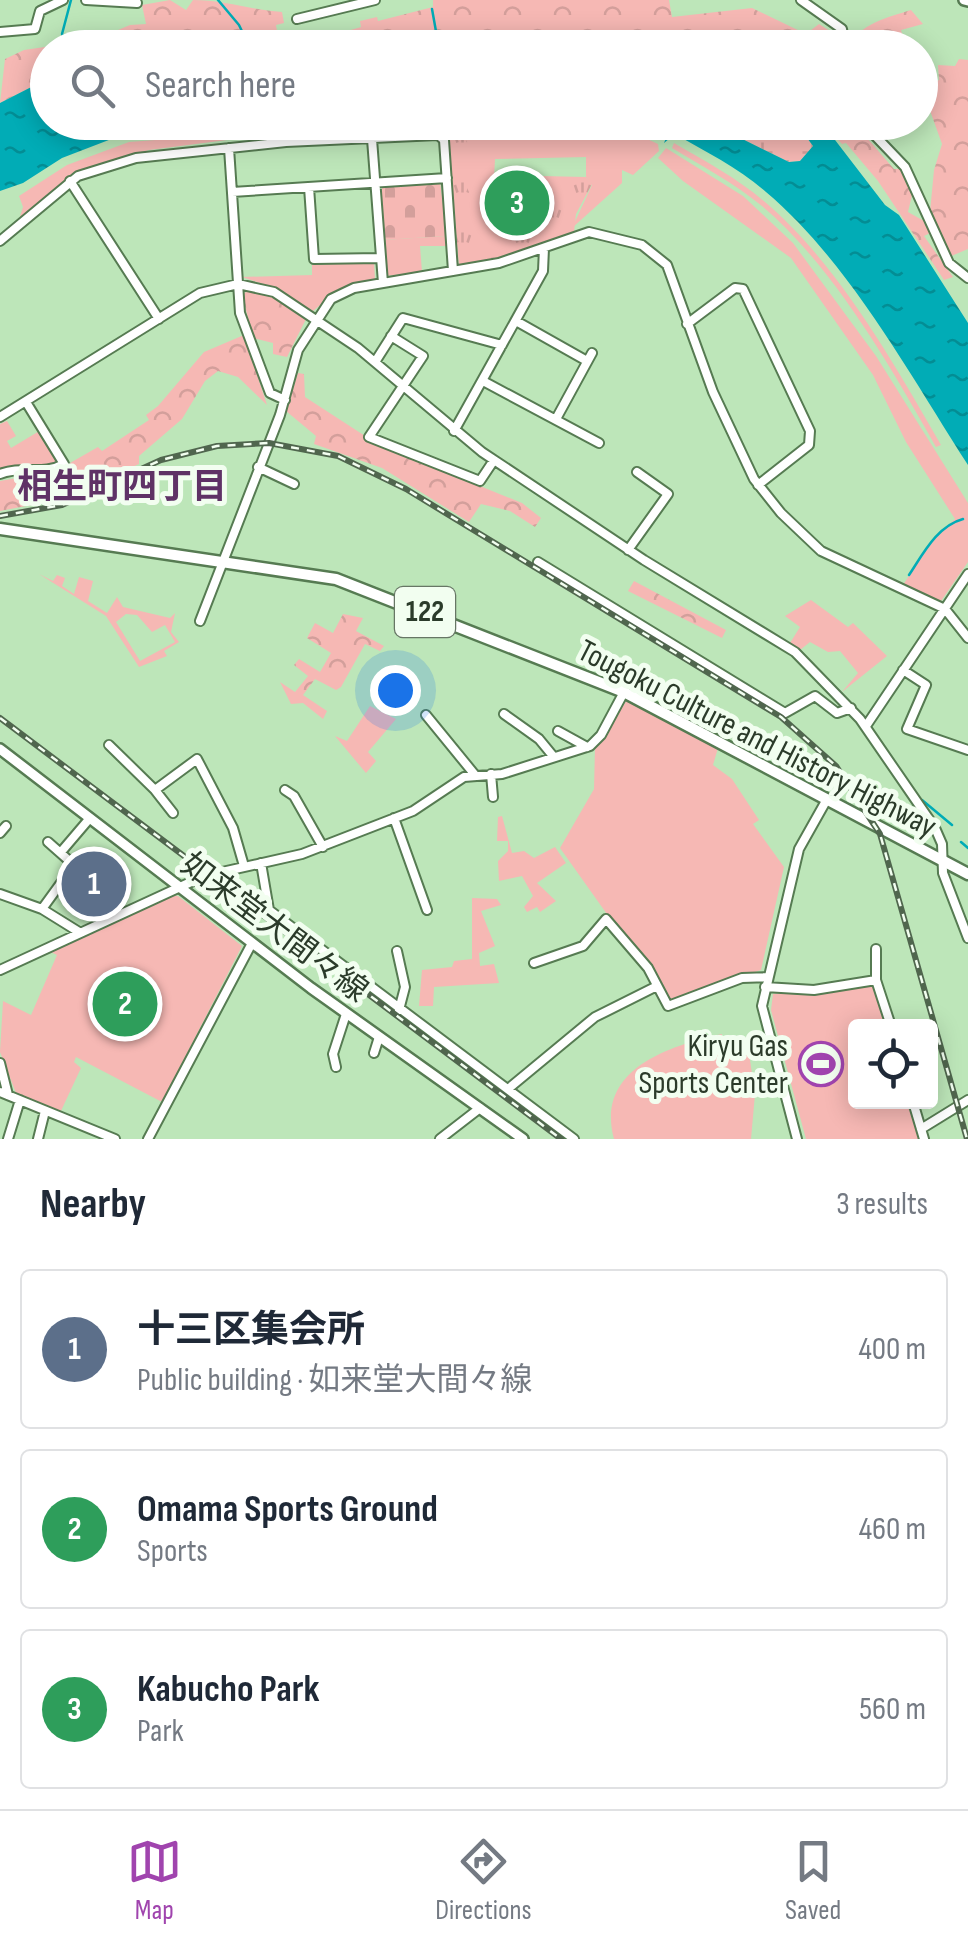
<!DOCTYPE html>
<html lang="en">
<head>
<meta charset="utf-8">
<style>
  :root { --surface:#fff; --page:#f2f2f3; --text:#1f2937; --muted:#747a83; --line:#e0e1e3; --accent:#a044ae }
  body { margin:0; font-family:"Sofia Sans Condensed","Noto Sans JP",sans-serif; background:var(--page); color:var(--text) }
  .controls { position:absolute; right:30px; bottom:30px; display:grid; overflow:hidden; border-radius:10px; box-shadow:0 5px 25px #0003 }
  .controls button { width:90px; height:90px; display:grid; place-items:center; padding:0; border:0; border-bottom:2px solid var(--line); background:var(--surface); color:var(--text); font:50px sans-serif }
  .you { position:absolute; left:395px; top:690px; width:35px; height:35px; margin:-25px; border:8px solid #fff; border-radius:50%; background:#1a73e8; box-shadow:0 0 0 15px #1a73e833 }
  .badge { display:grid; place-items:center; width:65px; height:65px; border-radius:50%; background:var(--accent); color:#fff; font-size:32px; font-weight:700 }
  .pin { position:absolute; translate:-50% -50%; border:5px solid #fff; box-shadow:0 2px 10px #0006 }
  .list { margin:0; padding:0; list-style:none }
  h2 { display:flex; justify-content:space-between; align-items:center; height:130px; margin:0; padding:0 40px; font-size:42px }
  h2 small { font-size:32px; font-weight:400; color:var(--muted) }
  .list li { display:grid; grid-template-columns:65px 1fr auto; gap:30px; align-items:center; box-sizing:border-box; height:160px; margin:0 20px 20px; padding:0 20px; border:2px solid var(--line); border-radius:10px }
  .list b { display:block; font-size:38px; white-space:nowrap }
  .list p { margin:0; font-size:32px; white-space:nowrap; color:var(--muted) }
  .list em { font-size:32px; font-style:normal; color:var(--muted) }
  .icon { flex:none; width:55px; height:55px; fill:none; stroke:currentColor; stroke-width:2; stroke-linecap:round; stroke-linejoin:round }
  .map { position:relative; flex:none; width:968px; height:1139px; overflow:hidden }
  .search { position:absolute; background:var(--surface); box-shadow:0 5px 25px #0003; left:30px; right:30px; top:30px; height:110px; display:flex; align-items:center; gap:25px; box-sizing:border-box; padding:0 35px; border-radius:55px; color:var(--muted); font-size:38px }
  .sheet { height:670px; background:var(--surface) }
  nav { display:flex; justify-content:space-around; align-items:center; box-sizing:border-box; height:140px; border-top:2px solid var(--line); background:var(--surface); font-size:28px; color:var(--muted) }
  nav a { display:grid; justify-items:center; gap:5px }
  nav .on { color:var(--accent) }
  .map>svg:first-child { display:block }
  .grass { fill:#f6b8b4; fill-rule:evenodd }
  .forest { fill:url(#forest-crowns) }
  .wetland { fill:url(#wetland-marsh) }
  .cemetery { fill:url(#cemetery-stones) }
  .park { fill:url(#park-tufts) }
  .water { fill:url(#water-ripples) }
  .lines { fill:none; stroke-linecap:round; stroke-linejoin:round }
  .stream { stroke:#01acb6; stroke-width:2.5 }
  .minor-casing { stroke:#567b52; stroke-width:12 }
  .major-casing { stroke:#567b52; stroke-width:14 }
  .highway-casing { stroke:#567b52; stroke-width:15 }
  .minor { stroke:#fff; stroke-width:8 }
  .major { stroke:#fff; stroke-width:9 }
  .highway { stroke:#fff; stroke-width:10 }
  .rail-casing { stroke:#50664e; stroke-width:6 }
  .rail { stroke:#f2fef0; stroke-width:2.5; stroke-dasharray:8; stroke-linecap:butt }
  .labels { text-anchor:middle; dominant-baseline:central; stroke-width:10; stroke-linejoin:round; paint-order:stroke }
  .shield { fill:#f2fef0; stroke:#677665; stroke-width:2.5 }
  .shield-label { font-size:30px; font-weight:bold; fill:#2b3b2a }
  .street-label { font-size:32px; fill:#2b3b2a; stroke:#f2fef0 }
  .poi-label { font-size:32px; fill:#2b3b2a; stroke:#f2fef0; text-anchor:end }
  .neighbourhood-label { font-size:35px; font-weight:bold; fill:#5f3266; stroke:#f2fef0 }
</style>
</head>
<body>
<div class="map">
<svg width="968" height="1139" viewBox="0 0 968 1139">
  <defs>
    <pattern id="forest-crowns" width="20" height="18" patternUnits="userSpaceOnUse" patternTransform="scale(2.5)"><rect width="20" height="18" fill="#f6b8b4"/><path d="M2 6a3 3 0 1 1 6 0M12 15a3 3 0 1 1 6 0" fill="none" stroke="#d39f9b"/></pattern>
    <pattern id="wetland-marsh" width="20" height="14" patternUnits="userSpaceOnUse" patternTransform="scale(2.5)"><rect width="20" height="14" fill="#f6b8b4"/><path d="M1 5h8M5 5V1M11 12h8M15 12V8" fill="none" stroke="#d39f9b"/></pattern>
    <pattern id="cemetery-stones" width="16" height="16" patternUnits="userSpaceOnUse" patternTransform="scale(2.5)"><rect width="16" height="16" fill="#f6b8b4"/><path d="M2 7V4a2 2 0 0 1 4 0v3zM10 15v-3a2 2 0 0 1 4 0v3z" fill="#d39f9b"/></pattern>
    <pattern id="park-tufts" width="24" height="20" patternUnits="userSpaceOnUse" patternTransform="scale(2.5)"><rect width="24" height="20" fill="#f6b8b4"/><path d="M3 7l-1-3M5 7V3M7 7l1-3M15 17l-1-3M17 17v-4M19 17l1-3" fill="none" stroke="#d39f9b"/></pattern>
    <pattern id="water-ripples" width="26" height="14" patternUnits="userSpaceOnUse" patternTransform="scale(2.5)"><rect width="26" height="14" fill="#01acb6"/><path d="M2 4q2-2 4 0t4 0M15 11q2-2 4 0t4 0" fill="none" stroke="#038d94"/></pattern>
  </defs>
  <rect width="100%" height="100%" fill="#bde6b9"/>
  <path class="grass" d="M393 122 604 125 628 130 658 144 659 151 633 175 622 170V183L572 228 592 185 586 177V157L495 159 494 178 501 175 507 254 452 169 447 129 235 139 149 150 73 173 19 220 23 207 19 196 67 165 129 142Z
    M674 143C705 161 737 178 765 202 837 263 894 363 941 445L936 447C891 367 833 266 762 206 734 183 702 166 672 148Z
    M666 148 743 196 793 243 876 356 968 503V562L941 601 903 585 933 539 955 519 906 442 873 375 791 258 683 181 658 158Z
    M447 236 448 246H420L422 272 385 276 382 240Z
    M374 261 375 280 339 289 313 311 275 288 242 277 312 275V265Z
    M7 421 16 436 7 441 11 448 41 430 61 462C40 470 21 462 0 471V424Z
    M39 574 53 581 57 575 65 578 62 586 74 594 79 577 93 581 88 601 107 613 117 597 123 607 170 618 175 613 171 632 179 642 164 651 167 656 139 667 106 616ZM126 614 137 615 152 632 165 625 175 642 140 661 116 622Z
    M811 600 848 627 853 623 887 656 842 692 858 673 840 651 828 652 810 642 800 650 790 643 800 627 785 616Z
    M627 700 718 748 713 765 732 779 759 820 753 824 784 867 761 970 668 1000 560 848 594 789 595 748Z
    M370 706 396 719 368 752 376 761 366 773 335 736 347 741Z
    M502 816 512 853 524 851 534 858 555 847 566 863 537 883 556 901 540 912 537 907 527 912 524 907 533 896 522 876 499 881 498 861 508 851V841H497L498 817Z
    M170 895 178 896 242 946 162 1102 76 1057 74 1062 81 1068 60 1113 16 1093 0 1052 3 1001 31 1015 57 955 51 952Z
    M472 898 497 899 501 905 481 911 495 946 479 953 480 966 494 964 499 983 434 987 433 1006H419L422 970 452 967 454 961 472 959Z
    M873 983 889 1026H856V1102H910L919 1139H806L771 1010 773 994 847 990Z
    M722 1034 720 1043 742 1058 749 1053 755 1094 751 1139H614C595 1069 669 1046 722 1034Z"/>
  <path class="forest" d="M170 0 186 10 193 0C224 0 251 10 282 12L284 23 276 25 278 37 337 34 361 27 360 21 377 17 378 21 433 7V0H669L672 17 752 8 806 34 819 24 841 38 842 47H804L777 34 661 48H75L130 25 146 24 142 5Z
    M911 10 923 24 901 30 906 47H849C858 24 889 17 911 10Z
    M65 44 48 48 47 79 0 103 5 59 24 50Z
    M959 59 968 60V249L949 257 930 212 934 170 942 144 928 105 930 85 939 80 938 65 955 66Z
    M822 123H854L894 169H901L913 191 908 212 924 221 930 233 924 236 953 277 944 280 878 181 846 143 842 144Z
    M249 291 275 298 306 319 287 357 273 354V343L253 338 242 294Z
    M244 335 267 405 238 377 218 371 205 381 182 419 139 456V464L62 499 0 511V481L56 471 98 447 102 451 149 420 146 415 158 406 204 352Z
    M298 373 304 374 305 397 379 445 522 503 541 518 535 527 510 511 481 504 469 522 382 468 314 444 316 436 286 411Z
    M634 581 726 630 722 638 628 591Z
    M343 614 363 618 356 631 384 646 380 651 365 644 341 687 336 690 315 679 303 695 327 711 323 719 303 703 291 704 280 682 295 692 308 676 294 665 299 659 320 672 331 653 307 638 315 623 333 633Z"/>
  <path class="wetland" d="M710 123H796L813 146 800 161 789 162Z"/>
  <path class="cemetery" d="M440 182 447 236 382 240V186Z"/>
  <path class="park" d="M448 140H467L468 164 461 175 469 192 501 175 586 177 592 184 576 214 574 232 510 256 459 266Z"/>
  <path class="water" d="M47 79 48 122 245 123 114 138 62 158 23 183 0 191V103Z
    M655 123H710L789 162 800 161 813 146 796 123H822L885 205 899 215 968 323V465C910 375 848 261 766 192 739 168 706 152 675 134L664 143 669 130Z"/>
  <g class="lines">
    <path class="stream" d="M218 0 239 25 250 48
      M432 9 439 48
      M70 48 62 34 71 0
      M909 575C923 554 937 526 963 519
      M922 800 952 825
      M961 842 968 848"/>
    <defs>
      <path id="minor" d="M86 0 137 3
        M801 0 842 29 845 48
        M297 19 375 0
        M0 32 35 29 40 11 63 0
        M862 122 905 167 949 263 968 278
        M372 139 383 283
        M229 148 240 313 270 393 285 400
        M70 181 159 319
        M309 187 314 259 380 258
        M232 192 447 178
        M0 241 78 176 136 158 286 142 438 135 444 140 453 271
        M516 321 587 361
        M687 324 735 288 743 289 810 431 809 445 758 485
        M391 336 423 356 369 437 480 481 494 460
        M375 362 403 318 502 345
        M483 381 599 443
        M0 417 200 293 238 284 274 292 358 348 482 452 644 560 795 652 860 719 935 828 942 844 943 873 968 938
        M556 419 592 353
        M454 431 543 271 544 248
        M258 467 294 484
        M0 474C22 465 43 476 64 464L26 402
        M628 550 668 494 637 472
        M538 562 785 713 815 696 837 713 851 708
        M200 621 280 415 298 350 331 299 354 288 499 263 589 232 642 245 667 265 713 392 754 479 781 513 821 551 945 609 968 638
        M903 670 926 685 907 729 968 750
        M504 714 539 739 553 756
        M426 715 475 775
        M866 726 968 574
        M558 731 587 747
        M109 745 155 790 197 759 233 828 244 866
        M491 774 493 797
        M155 790 173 813
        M285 790 294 796 323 847
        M394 818 427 910
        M0 833 6 826
        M61 852 90 818
        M261 863 269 910 574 1139
        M0 894 42 909 79 932
        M42 909 74 865 48 842
        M397 951 405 987 399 1010
        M534 963 583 946 606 919 648 968 668 1006 742 978 768 977
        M0 970 204 876 302 854 413 811 464 777 502 774 590 746 601 735 624 692
        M876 980 891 1026
        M765 987 814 990 876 980V949
        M374 1053 379 1037
        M0 1063 8 1095
        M336 1067 333 1054 346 1014
        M508 1089 595 1017 657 986
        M0 1092 115 1139
        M913 1102 924 1139
        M921 1129 968 1100
        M8 1139 20 1100
        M38 1139 45 1111
        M148 1139 252 943
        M440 1139 480 1108
        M797 1139 762 1006 799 849 826 801"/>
      <path id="major" d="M964 0 968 1
        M0 749 311 988 523 1139"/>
      <path id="highway" d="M0 529 336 579 624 692 968 874"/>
    </defs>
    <use href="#minor" class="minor-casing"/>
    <use href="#major" class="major-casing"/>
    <use href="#highway" class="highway-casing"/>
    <use href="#minor" class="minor"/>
    <use href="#major" class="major"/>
    <use href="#highway" class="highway"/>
    <defs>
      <path id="rail" d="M0 516 62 505 161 460 217 446 269 443 338 456 406 489 781 717 836 766 880 834 967 1139
        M0 718 561 1139"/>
    </defs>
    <use href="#rail" class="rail-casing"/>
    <use href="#rail" class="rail"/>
  </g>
  <defs>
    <symbol id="stadium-ring" viewBox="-11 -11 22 22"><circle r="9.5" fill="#f2fef0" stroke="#a044ae" stroke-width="1.5"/><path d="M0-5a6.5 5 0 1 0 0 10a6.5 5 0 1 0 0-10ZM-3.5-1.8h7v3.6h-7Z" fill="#a044ae"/></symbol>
  </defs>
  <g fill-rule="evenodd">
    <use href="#stadium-ring" x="796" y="1039" width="50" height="50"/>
  </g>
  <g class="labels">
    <rect class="shield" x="395" y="587" width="60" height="50" rx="8"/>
    <g class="shield-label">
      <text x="425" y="612">122</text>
    </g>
    <g class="street-label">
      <text transform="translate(757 739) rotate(27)">Tougoku Culture and History Highway</text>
      <text transform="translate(274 928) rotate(37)">如来堂大間々線</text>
    </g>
    <g class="poi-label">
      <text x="788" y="1046">Kiryu Gas<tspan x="788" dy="37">Sports Center</tspan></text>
    </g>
    <g class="neighbourhood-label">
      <text x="122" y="487">相生町四丁目</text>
    </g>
  </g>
</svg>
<div class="controls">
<button><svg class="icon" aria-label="locate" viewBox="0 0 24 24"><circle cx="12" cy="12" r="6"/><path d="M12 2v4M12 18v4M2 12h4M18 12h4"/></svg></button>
</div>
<div class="you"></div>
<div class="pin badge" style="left:94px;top:884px;background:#5c6f8a">1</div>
<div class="pin badge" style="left:125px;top:1004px;background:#2e9e5b">2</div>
<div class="pin badge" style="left:517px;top:203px;background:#2e9e5b">3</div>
<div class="search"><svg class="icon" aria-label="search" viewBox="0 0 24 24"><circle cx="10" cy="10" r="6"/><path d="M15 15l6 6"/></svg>Search here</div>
</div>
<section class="sheet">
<h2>Nearby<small>3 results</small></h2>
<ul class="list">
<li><span class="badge" style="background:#5c6f8a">1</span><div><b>十三区集会所</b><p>Public building · 如来堂大間々線</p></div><em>400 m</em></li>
<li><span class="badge" style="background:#2e9e5b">2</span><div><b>Omama Sports Ground</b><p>Sports</p></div><em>460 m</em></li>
<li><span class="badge" style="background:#2e9e5b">3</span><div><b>Kabucho Park</b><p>Park</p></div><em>560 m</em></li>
</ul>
</section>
<nav>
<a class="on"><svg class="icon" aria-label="map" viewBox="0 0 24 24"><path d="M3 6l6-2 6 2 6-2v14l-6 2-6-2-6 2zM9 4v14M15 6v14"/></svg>Map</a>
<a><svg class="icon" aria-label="directions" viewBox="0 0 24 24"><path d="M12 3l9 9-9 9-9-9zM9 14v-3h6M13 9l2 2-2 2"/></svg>Directions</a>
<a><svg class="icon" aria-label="saved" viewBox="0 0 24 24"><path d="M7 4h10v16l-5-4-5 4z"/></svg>Saved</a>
</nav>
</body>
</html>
